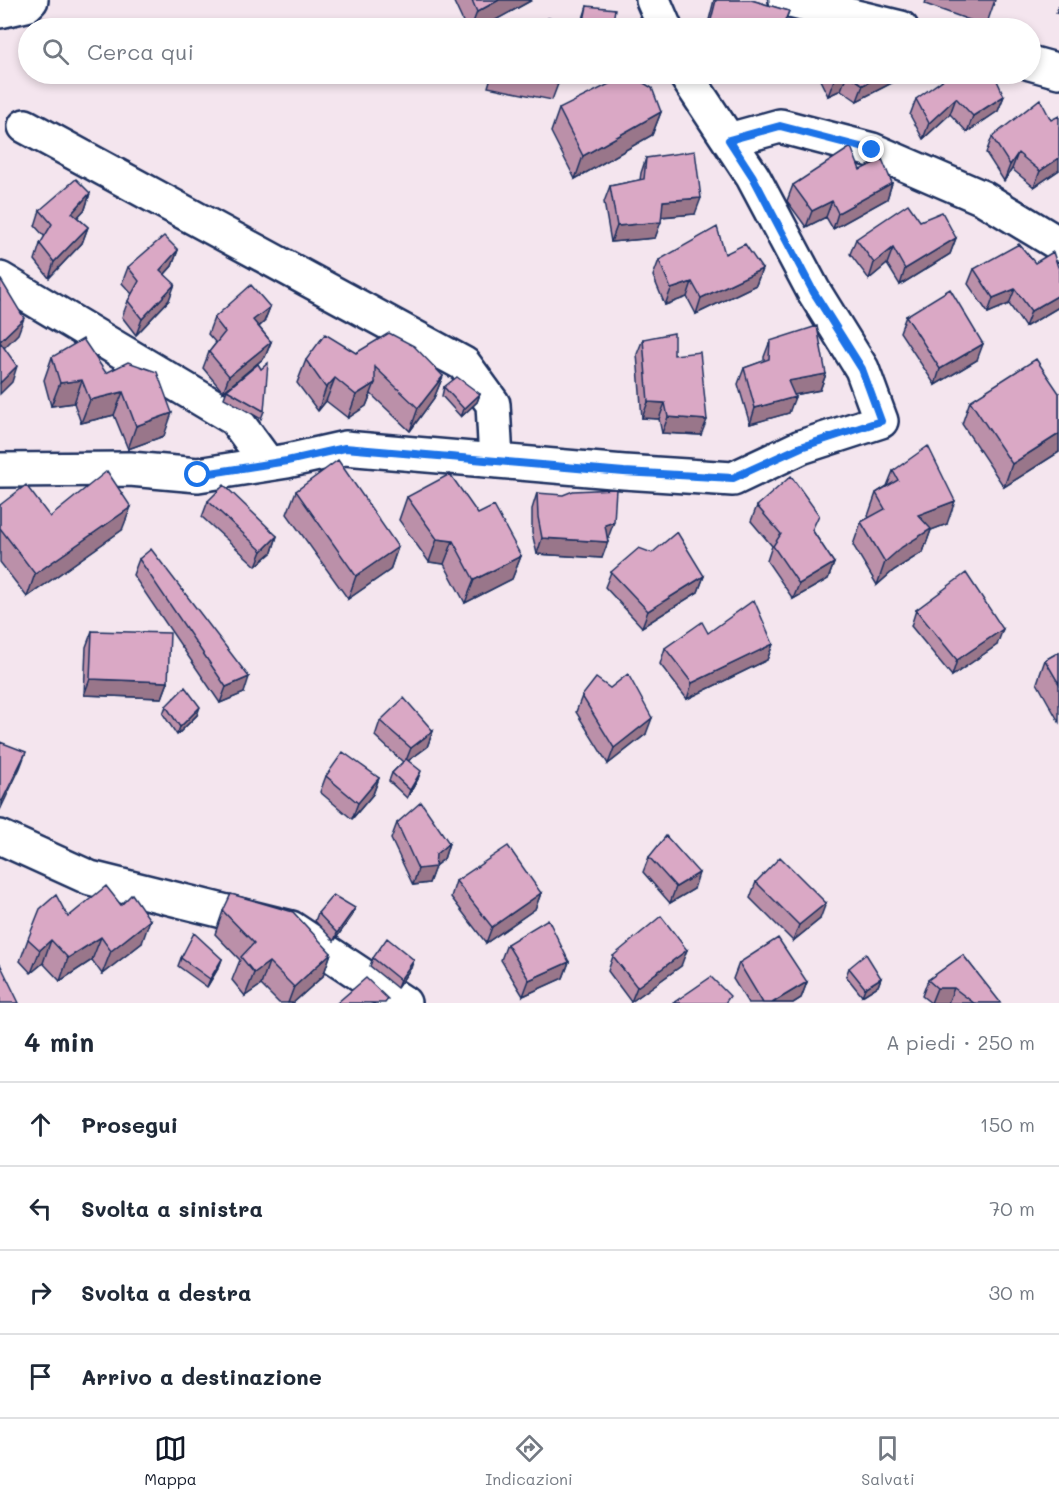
<!DOCTYPE html>
<html lang="it">
<head>
<meta charset="utf-8">
<style>
  :root { --surface:#fff; --page:#f6f6f7; --text:#1f2937; --muted:#747a83; --line:#e0e1e3; --accent:#111827 }
  body { margin:0; font-family:Mali,sans-serif; background:var(--page); color:var(--text) }
  .stop { position:absolute; width:18px; height:18px; margin:-14px; border:4px solid #1a73e8; border-radius:50%; background:#fff }
  .stop.end { background:#1a73e8; border-color:#fff; box-shadow:0 2px 6px #0008 }
  .list { margin:0; padding:0; list-style:none }
  h2 { display:flex; justify-content:space-between; align-items:center; height:78px; margin:0; padding:0 24px; font-size:26px }
  h2 small { font-size:20px; font-weight:400; color:var(--muted) }
  .list li { display:grid; grid-template-columns:39px 1fr auto; gap:18px; align-items:center; box-sizing:border-box; height:84px; padding:0 24px; border-top:2px solid var(--line) }
  .list b { display:block; font-size:22px; white-space:nowrap }
  .list em { font-size:20px; font-style:normal; color:var(--muted) }
  .icon { flex:none; width:33px; height:33px; fill:none; stroke:currentColor; stroke-width:2; stroke-linecap:round; stroke-linejoin:round }
  .map { position:relative; flex:none; width:1059px; height:1003px; overflow:hidden }
  .search { position:absolute; background:var(--surface); box-shadow:0 3px 9px #0003; left:18px; right:18px; top:18px; height:66px; display:flex; align-items:center; gap:15px; box-sizing:border-box; padding:0 21px; border-radius:33px; color:var(--muted); font-size:22px }
  .sheet { height:414px; background:var(--surface) }
  nav { display:flex; justify-content:space-around; align-items:center; box-sizing:border-box; height:84px; border-top:2px solid var(--line); background:var(--surface); font-size:16px; color:var(--muted) }
  nav a { display:grid; justify-items:center; gap:3px }
  nav .on { color:var(--accent) }
  .map>svg:first-child { display:block }
  .lines { fill:none; stroke-linecap:round; stroke-linejoin:round }
  .minor-casing { stroke:#1b2f5e; stroke-width:38 }
  .minor { stroke:#fff; stroke-width:33 }
  .wall { fill:#bb90a9; stroke:#1b2f5e; stroke-width:1.5 }
  .shaded-wall { fill:#99768a; stroke:#1b2f5e; stroke-width:1.5 }
  .building { fill:#daa8c5; stroke:#1b2f5e; stroke-width:1.5 }
  .route { stroke:#1a73e8; stroke-width:8 }
</style>
</head>
<body>
<div class="map">
<svg width="1059" height="1003" viewBox="0 0 1059 1003">
  <rect width="100%" height="100%" fill="#f4e5ee"/>
  <filter id="ink" filterUnits="userSpaceOnUse"><feTurbulence type="fractalNoise" baseFrequency=".0167" numOctaves="2"/><feDisplacementMap in="SourceGraphic" scale="12" xChannelSelector="R" yChannelSelector="G"/><feConvolveMatrix kernelMatrix="1 2 1 2 8 2 1 2 1" color-interpolation-filters="sRGB"/></filter>
  <g filter="url(#ink)">
    <g class="lines">
      <defs>
        <path id="minor" d="M653 0 665 28
          M786 0 901 28
          M0 11 26 5 31 0
          M1030 63 1059 71
          M25 126 464 364 493 404 496 461
          M729 140 780 126 872 150 983 198 1059 244
          M0 279 235 419 268 464
          M0 470 130 469 198 475 287 461 345 448 624 472 733 479 801 447 881 421 862 369 813 290 753 177 685 74
          M0 837 90 878 291 928 404 1003"/>
      </defs>
      <use href="#minor" class="minor-casing"/>
      <use href="#minor" class="minor"/>
    </g>
    <path class="wall" d="M453 0H532L481 28H466Z
      M714 0H751L789 11 783 28H707Z
      M926 0H995L986 26 925 4Z
      M1059 5V14L1056 13Z
      M587 6 612 28H544L548 18 581 25Z
      M492 74H560L558 84 552 100 488 87Z
      M817 74H909L857 101 841 90 828 96Z
      M973 77 1004 96 998 111 967 132 950 114 923 139 910 115 916 99Z
      M559 109 661 112 652 135 575 179 551 132Z
      M992 137 1059 170 1034 187 1012 169 1004 181 986 153Z
      M646 158 695 214 662 217 655 238 611 242 604 202 610 186 640 180 641 173Z
      M860 170 892 183 887 199 833 229 826 217 806 227 787 201 793 185Z
      M90 193 85 209 77 217 88 227 82 243 49 278 35 260 40 244 45 237 35 226 40 210Z
      M920 221 956 238 950 254 900 285 887 264 869 279 850 254 856 239Z
      M178 250 172 266 165 274 169 300 136 335 122 317 128 301 132 294 122 283 128 267Z
      M725 254 762 269 756 285 696 314 687 297 665 305 653 276 659 260Z
      M1035 263 1059 270V307L1025 327 1009 304 988 313 968 284 974 269Z
      M270 307 264 322 259 327 271 342 265 357 223 392 203 368 209 352 216 343 208 334 214 318Z
      M906 316 977 360 935 385 900 332Z
      M643 339 674 355 701 435 662 433 659 419 642 418 637 354Z
      M770 341 826 374 820 390 794 395 789 413 750 424 738 384 744 368 764 361V357Z
      M356 353 443 376 434 398 410 431 371 394 366 406 348 418 326 401 318 411 297 383 306 360Z
      M52 357 106 373 164 436 128 449 114 415 81 423 74 403 51 406 44 380Z
      M444 387 480 394 477 402 461 417 442 396Z
      M227 390 264 411 261 419 224 398Z
      M1059 393V452L1004 487 962 424 970 401Z
      M893 471 947 524 931 530 923 552 894 570 877 585 853 545 861 522 869 518 868 516 876 493 887 486Z
      M296 491 398 547 390 570 348 599 287 514Z
      M537 493 608 538H607L602 558 537 554 532 533V509Z
      M407 497 478 514 521 556 512 579 465 603 444 564 429 562 399 520Z
      M208 501 277 536 272 552 256 566 202 517Z
      M0 505 50 517 122 530 27 597 0 562Z
      M757 506 813 531 834 563 828 579 793 599 767 561 772 546 751 521Z
      M139 559 244 693 220 703 133 575Z
      M611 572 704 576 698 592 642 627 605 587Z
      M916 610 997 645 952 676 911 626Z
      M92 631 168 682 162 698 84 695 86 647Z
      M708 633 773 644 767 660 687 699 660 664 665 648Z
      M1059 652V722L1037 683 1045 660Z
      M582 696 646 734 608 764 576 712Z
      M166 706 197 715 177 735 163 714Z
      M380 721 433 731 427 747 408 761 418 779 407 798 389 781 392 773 403 762 375 736Z
      M326 776 379 778 373 794 352 819 320 792Z
      M397 823 449 843 444 859 435 866 429 883 413 885 391 839Z
      M649 857 694 889 670 903 643 872Z
      M456 881 541 893 535 909 486 943 451 897Z
      M756 882 820 919 793 941 750 898Z
      M223 911 331 953 323 976 293 1003H279L261 985 245 996 232 980 240 960 215 934Z
      M318 913 352 916 334 941 315 921Z
      M68 917 142 943 102 974 92 960 60 981 43 963 31 973 20 961 28 939Z
      M507 944 569 962 563 978 523 996 501 960Z
      M963 955 1000 1003H931L922 996 928 980Z
      M613 956 681 966 631 1002 608 971Z
      M181 958 222 959 219 967 207 987 178 966Z
      M373 958 411 968 397 988 370 966Z
      M739 963 807 982 801 998 793 1003H748L733 979Z
      M849 968 881 978 878 986 862 996 846 976Z"/>
    <path class="shaded-wall" d="M499 0H532L481 28H471L477 12Z
      M847 74 841 90 828 96 834 80Z
      M885 74H909L857 101 863 85Z
      M1004 96 998 111 967 132 973 116Z
      M956 98 950 114 923 139 929 123Z
      M661 112 652 135 575 179 583 156Z
      M1018 153 1012 169 1004 181 1010 165Z
      M1059 158V170L1034 187 1040 171Z
      M892 183 887 199 833 229 838 213Z
      M90 193 85 209 67 229 72 213Z
      M701 198 695 214 658 217 663 201Z
      M832 201 826 217 806 227 812 211Z
      M661 222 655 238 611 242 617 226Z
      M88 227 82 243 49 278 54 262Z
      M956 238 950 254 900 285 905 269Z
      M893 248 887 264 869 279 874 263Z
      M178 250 172 266 154 286 160 270Z
      M762 269 756 285 696 314 701 298Z
      M692 282 687 297 665 305 671 289Z
      M175 284 169 300 136 335 142 319Z
      M1015 289 1009 304 988 313 993 298Z
      M1059 295V307L1025 327 1031 311Z
      M270 307 264 322 247 336 253 320Z
      M24 318 18 334 0 352V341Z
      M271 342 265 357 223 392 229 376Z
      M983 344 977 360 935 385 940 369Z
      M17 366 12 382 0 394V383Z
      M826 374 820 390 783 397 788 381Z
      M443 376 434 398 410 431 418 408Z
      M335 378 326 401 318 411 326 388Z
      M82 380 74 403 51 406 60 383Z
      M375 383 366 406 348 418 356 395Z
      M123 392 114 415 81 423 90 400Z
      M480 394 477 402 461 417 464 409Z
      M795 397 789 413 750 424 755 408Z
      M648 402 665 403 659 419 642 418Z
      M172 413 164 436 128 449 136 426Z
      M668 417 707 420 701 435 662 433Z
      M1059 434V452L1004 487 1012 464Z
      M955 501 947 524 931 530 923 552 894 570 877 585 885 562 918 515Z
      M131 507 122 530 27 597 35 574Z
      M614 522 608 538 599 541 605 525Z
      M277 536 272 552 256 566 262 551Z
      M542 538 608 542 602 558 537 554Z
      M437 539 453 541 444 564 429 562Z
      M398 547 390 570 348 599 356 576Z
      M521 556 512 579 465 603 474 580Z
      M834 563 828 579 793 599 799 584Z
      M704 576 698 592 642 627 648 611Z
      M1003 629 997 645 952 676 957 660Z
      M773 644 767 660 687 699 692 683Z
      M249 677 244 693 220 703 226 687Z
      M90 679 168 682 162 698 84 695Z
      M200 707 197 715 177 735 180 727Z
      M652 718 646 734 608 764 614 748Z
      M433 731 427 747 405 763 411 748Z
      M26 752 20 768 0 810 2 801Z
      M421 771 418 779 407 798 410 790Z
      M379 778 373 794 352 819 358 803Z
      M449 843 444 859 433 867H435L429 883 413 885 418 869Z
      M699 873 694 889 670 903 676 887Z
      M541 893 535 909 486 943 492 927Z
      M826 903 820 919 793 941 799 925Z
      M355 908 352 916 334 941 337 933Z
      M150 920 142 943 102 974 111 951Z
      M101 937 92 960 60 981 68 958Z
      M51 940 43 963 31 973 40 950Z
      M687 950 681 966 631 1002 637 987Z
      M331 953 323 976 293 1003H288L294 987Z
      M222 959 219 967 207 987 210 979Z
      M414 960 411 968 397 988 400 980Z
      M269 962 261 985 245 996 254 973Z
      M569 962 563 978 523 996 529 980Z
      M881 978 878 986 862 996 865 988Z
      M807 982 801 998 793 1003H772Z
      M937 988H954L948 1003H931Z"/>
    <path class="building" d="M472 0H499L477 12Z
      M716 0H751L789 11 782 28H709Z
      M587 6 615 9 612 28H545L548 18 583 25Z
      M876 23 881 28H866Z
      M506 74H560L558 84Z
      M629 74 652 88 661 112 583 156 559 109Z
      M831 74H885L863 85 847 74 834 80Z
      M951 74H970L973 77 983 74H994L1004 96 973 116 956 98 929 123 916 99Z
      M1040 99 1051 120 1059 116V158L1040 171 1018 153 1010 165 992 137Z
      M851 147 860 170 882 159 892 183 838 213 832 201 812 211 793 185Z
      M695 151 701 198 663 201 661 222 617 226 610 186 644 179 646 158Z
      M76 179 90 193 72 213 88 227 54 262 40 244 52 224 40 210Z
      M908 204 920 221 942 212 956 238 905 269 893 248 874 263 856 239Z
      M717 227 725 254 745 244 762 269 701 298 692 282 671 289 659 260Z
      M164 236 178 250 160 270 175 284 142 319 128 301 139 281 128 267Z
      M1019 244 1035 263 1053 252 1059 270V295L1031 311 1015 289 993 298 974 269Z
      M1 280 24 318 0 341V281Z
      M251 285 270 307 253 320 271 342 229 376 209 352 225 332 214 318Z
      M950 289 983 344 940 369 906 316Z
      M817 326 826 374 788 381 795 397 755 408 744 368 769 359 770 341Z
      M389 333 414 346 443 376 418 408 375 367V383L356 395 335 378 326 388 306 360 325 334 356 353Z
      M674 333V355L700 352 707 420 668 417 665 403 648 402 643 339Z
      M83 339 106 373 128 362 157 372 172 413 136 426 123 392 90 400 82 380 60 383 52 357Z
      M0 342 17 366 0 383Z
      M1036 359 1059 393V434L1012 464 970 401Z
      M268 363 264 411 227 390 258 364 261 369Z
      M457 377 480 394 464 409 444 387Z
      M928 446 955 501 918 515 931 529 902 547 885 562 861 522 885 509 876 493 898 480 893 471Z
      M338 460 398 547 356 576 296 491Z
      M107 471 131 507 35 574 0 528V505L26 485 50 517Z
      M450 474 478 514 494 506 521 556 474 580 453 541 437 539 407 497Z
      M791 476 819 515 812 530 834 563 799 584 773 546 781 534 757 506Z
      M224 485 277 536 262 551 208 501Z
      M616 489 614 522 605 525 608 542 542 538 538 517 537 493 563 495 573 491Z
      M677 532 704 576 648 611 611 572 639 548 652 553Z
      M151 549 249 677 226 687 139 559Z
      M966 573 1003 629 957 660 916 610Z
      M754 600 773 644 692 683 665 648 702 622 708 633Z
      M92 631 170 633 168 682 90 679Z
      M1059 652V684L1045 660Z
      M628 674 652 718 614 748 582 696 596 678 610 688Z
      M185 687 200 707 180 727 166 706Z
      M404 698 433 731 411 748 380 721Z
      M0 742 26 752 2 801 0 800Z
      M343 752 379 778 358 803 326 776Z
      M406 759 421 771 410 790 392 773Z
      M421 802 449 843 436 854 435 867 418 869 397 823Z
      M666 836 699 873 676 887 649 857Z
      M508 846 541 893 492 927 456 881Z
      M780 857 826 903 799 925 756 882Z
      M106 886 121 905 132 894 150 920 111 951 101 937 68 958 51 940 40 950 28 939 40 909 56 895 68 917Z
      M231 894 293 912 331 953 294 987 269 962 254 973 241 957 254 943 223 911Z
      M333 895 355 908 337 933 318 913Z
      M661 916 687 950 637 987 613 956Z
      M548 919 569 962 529 980 507 944Z
      M194 933 222 959 210 979 181 958Z
      M387 938 414 960 400 980 373 958Z
      M778 938 807 982 772 1003H763L739 963Z
      M866 954 881 978 865 988 849 968Z
      M963 955 1000 1002 999 1003H974L954 988H937L928 980Z
      M0 964 19 1003H0Z
      M711 977 730 996 725 1003H673Z
      M366 978 388 999 385 1003H337Z"/>
  </g>
  <g class="lines" filter="url(#ink)">
    <path class="route" d="M198 475 287 461 345 448 624 472 733 478 801 447 881 421 862 369 813 291 753 177 729 140 780 126 872 150"/>
  </g>
</svg>
<div class="stop" style="left:198px;top:475px"></div>
<div class="stop end" style="left:872px;top:150px"></div>
<div class="search"><svg class="icon" aria-label="search" viewBox="0 0 24 24"><circle cx="10" cy="10" r="6"/><path d="M15 15l6 6"/></svg>Cerca qui</div>
</div>
<section class="sheet">
<h2>4 min<small>A piedi · 250 m</small></h2>
<ul class="list">
<li><svg class="icon" aria-label="ahead" viewBox="0 0 24 24"><path d="M12 20V5M6 11l6-6 6 6"/></svg><div><b>Prosegui</b></div><em>150 m</em></li>
<li><svg class="icon" aria-label="left" viewBox="0 0 24 24"><path d="M17 20v-9H6M10 6l-5 5 5 5"/></svg><div><b>Svolta a sinistra</b></div><em>70 m</em></li>
<li><svg class="icon" aria-label="right" viewBox="0 0 24 24"><path d="M7 20v-9h11M14 6l5 5-5 5"/></svg><div><b>Svolta a destra</b></div><em>30 m</em></li>
<li><svg class="icon" aria-label="arrive" viewBox="0 0 24 24"><path d="M6 21V4h12l-3 4 3 4H6"/></svg><div><b>Arrivo a destinazione</b></div></li>
</ul>
</section>
<nav>
<a class="on"><svg class="icon" aria-label="map" viewBox="0 0 24 24"><path d="M3 6l6-2 6 2 6-2v14l-6 2-6-2-6 2zM9 4v14M15 6v14"/></svg>Mappa</a>
<a><svg class="icon" aria-label="directions" viewBox="0 0 24 24"><path d="M12 3l9 9-9 9-9-9zM9 14v-3h6M13 9l2 2-2 2"/></svg>Indicazioni</a>
<a><svg class="icon" aria-label="saved" viewBox="0 0 24 24"><path d="M7 4h10v16l-5-4-5 4z"/></svg>Salvati</a>
</nav>
</body>
</html>
